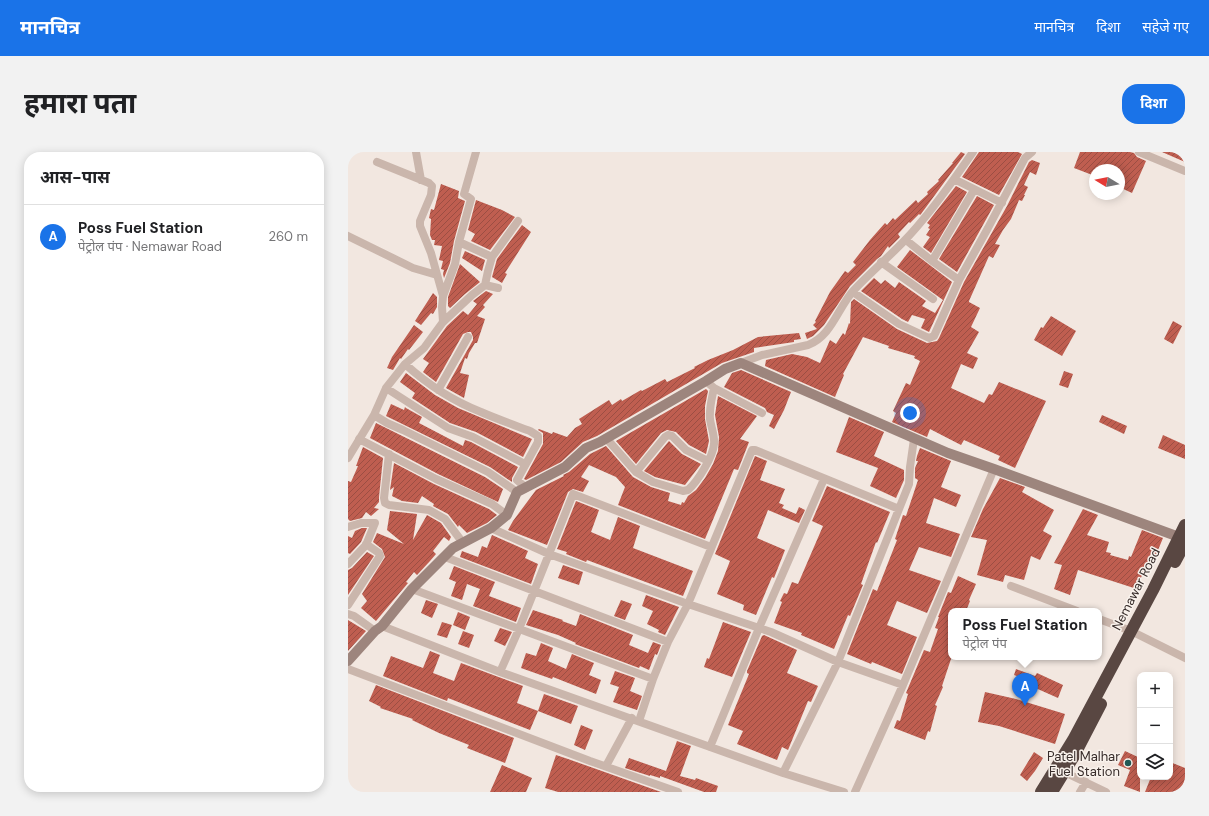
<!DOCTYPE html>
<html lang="hi">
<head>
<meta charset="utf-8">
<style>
  :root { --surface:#fff; --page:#f2f2f2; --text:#202124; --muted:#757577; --line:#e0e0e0; --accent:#1a73e8 }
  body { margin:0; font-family:"DM Sans","Noto Sans Devanagari",sans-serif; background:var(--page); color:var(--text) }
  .controls { position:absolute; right:12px; bottom:12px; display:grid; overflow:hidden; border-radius:8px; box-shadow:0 2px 10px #0003 }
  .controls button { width:36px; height:36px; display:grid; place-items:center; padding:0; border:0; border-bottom:1px solid var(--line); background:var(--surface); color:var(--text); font:20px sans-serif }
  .compass { position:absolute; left:741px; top:12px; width:36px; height:36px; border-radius:50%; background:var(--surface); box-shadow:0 2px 10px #0003; rotate:280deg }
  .you { position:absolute; left:562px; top:261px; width:14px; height:14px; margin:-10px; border:3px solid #fff; border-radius:50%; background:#1a73e8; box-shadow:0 0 0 6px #1a73e833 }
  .badge { display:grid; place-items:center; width:26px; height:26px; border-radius:50%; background:var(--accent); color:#fff; font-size:13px; font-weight:700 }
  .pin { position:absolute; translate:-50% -33px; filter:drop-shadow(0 1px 2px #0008) }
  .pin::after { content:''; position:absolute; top:21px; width:14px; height:12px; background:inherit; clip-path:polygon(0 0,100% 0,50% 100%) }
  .popup { position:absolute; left:600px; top:456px; width:154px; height:52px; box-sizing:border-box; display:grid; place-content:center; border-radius:8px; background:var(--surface); filter:drop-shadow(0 1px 3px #0005); font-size:13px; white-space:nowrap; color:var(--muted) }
  .popup b { font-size:15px; color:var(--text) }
  .popup::after { content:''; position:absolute; left:50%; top:100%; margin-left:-8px; border:8px solid transparent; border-top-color:var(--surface) }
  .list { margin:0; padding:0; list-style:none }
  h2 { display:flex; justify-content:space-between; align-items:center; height:52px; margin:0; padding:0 16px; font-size:17px }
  h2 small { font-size:13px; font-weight:400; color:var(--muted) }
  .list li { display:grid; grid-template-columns:26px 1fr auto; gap:12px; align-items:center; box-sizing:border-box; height:64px; padding:0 16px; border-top:1px solid var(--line) }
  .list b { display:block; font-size:15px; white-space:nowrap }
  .list p { margin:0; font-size:13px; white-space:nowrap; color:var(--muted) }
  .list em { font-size:13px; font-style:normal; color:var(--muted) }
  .icon { flex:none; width:22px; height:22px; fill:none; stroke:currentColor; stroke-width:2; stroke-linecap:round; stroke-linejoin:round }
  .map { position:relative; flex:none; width:837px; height:640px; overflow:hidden; border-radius:16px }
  header { display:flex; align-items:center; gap:24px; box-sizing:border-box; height:56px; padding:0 20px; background:var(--accent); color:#fff }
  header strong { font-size:19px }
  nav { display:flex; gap:22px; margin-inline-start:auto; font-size:14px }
  .intro { display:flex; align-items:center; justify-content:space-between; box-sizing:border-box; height:96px; padding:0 24px }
  h1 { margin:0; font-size:28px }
  .button { padding:10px 18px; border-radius:16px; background:var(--accent); color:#fff; font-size:14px; font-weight:700 }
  main { display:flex; gap:24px; padding:0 24px }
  aside { flex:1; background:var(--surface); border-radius:16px; box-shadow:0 2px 10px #0003 }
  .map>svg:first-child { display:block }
  .building { fill:url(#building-hatch) }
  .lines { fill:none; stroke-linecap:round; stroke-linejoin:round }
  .street { stroke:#cab6ac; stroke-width:8 }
  .secondary { stroke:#9d857d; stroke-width:10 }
  .highway { stroke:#594742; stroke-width:12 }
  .poi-dot { fill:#225855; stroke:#f9f2ec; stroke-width:1.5 }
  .labels { text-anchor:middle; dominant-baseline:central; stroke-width:3; stroke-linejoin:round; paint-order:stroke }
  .street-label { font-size:13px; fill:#382d2b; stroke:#f9f2ec }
  .poi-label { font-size:13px; fill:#382d2b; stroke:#f9f2ec; text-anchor:end }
</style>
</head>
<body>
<header>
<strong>मानचित्र</strong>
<nav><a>मानचित्र</a><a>दिशा</a><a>सहेजे गए</a></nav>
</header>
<div class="intro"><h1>हमारा पता</h1><a class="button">दिशा</a></div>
<main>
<aside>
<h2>आस-पास<small></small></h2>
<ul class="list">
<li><span class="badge">A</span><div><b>Poss Fuel Station</b><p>पेट्रोल पंप · Nemawar Road</p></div><em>260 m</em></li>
</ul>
</aside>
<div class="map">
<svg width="837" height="640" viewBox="0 0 837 640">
  <defs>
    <pattern id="building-hatch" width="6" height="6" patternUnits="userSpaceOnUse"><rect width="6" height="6" fill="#bf5e50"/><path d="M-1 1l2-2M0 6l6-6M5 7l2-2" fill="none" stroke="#9c4e43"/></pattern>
  </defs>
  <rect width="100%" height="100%" fill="#f2e7e0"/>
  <path class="building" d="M613 0 617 2 573 62 572 63 571 62 562 71 561 70 550 82 552 85 541 96 540 94 533 104 529 107 502 134 476 173 465 184 459 187 457 181 469 177 465 173 468 170 467 169 482 140 497 119 500 121 508 113 505 110 522 88 537 71 539 73 545 66 547 68 568 48 570 51 580 42 579 40 591 29 590 28 605 11H604Z
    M631 0H670L674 2 651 43 614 25Z
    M732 0H782L786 1 789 5 798 9 784 41 771 35V18H747V24L726 16Z
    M814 0H837V10Z
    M684 8 692 11 688 23 682 20 676 33 680 35 676 43H677L674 49 671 48 663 67 655 78 647 92 652 93 645 106 641 104 621 149V150L632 156 623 175 631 180 619 201 630 206 625 217 613 212 603 236 636 251 641 242 644 243 651 230 698 249 667 316 650 308 652 304 616 288 613 293 582 277 579 285 544 270 548 261 545 259 558 231 562 233 572 209 566 206 567 204 540 196 541 194 515 185 495 222 496 223 487 245 417 214 418 208 444 202 459 205 472 211 482 188 488 192 495 181 497 183 501 171 502 172 503 150 506 147 549 177 579 191 589 189 591 186 616 130 659 54 681 10Z
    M93 32 111 39 110 46 117 49 106 89 102 111 96 126 95 122 96 118 93 117 95 109 91 108 94 94 86 93 87 88H84L82 83 83 67 81 66 83 57 86 58Z
    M608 34 619 40 583 101 575 95 582 85 578 83 582 77 580 76 582 73 579 71Z
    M629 44 646 53 609 120 591 107Z
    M128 48 154 58 167 65 142 98 123 89 127 82 120 78Z
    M174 73 183 80 157 121 159 122 154 131 144 125 149 107Z
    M562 98 604 130 581 180 573 176 577 167 564 163 560 170 554 167 513 139 526 126 533 132 537 128 547 136 551 130 578 149 574 154 587 161 595 148 549 115Z
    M117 99 137 108 134 119 114 106Z
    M112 112 132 130 117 142 102 156 100 154V145Z
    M138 139 145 142 135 153 137 155 129 164 137 167 129 191H127L121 201 119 207 117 206 112 221 121 223 116 246 98 236 125 188V185L123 180H120L115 182 88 230 75 220 81 211 75 207 99 174 115 159 120 163 129 152 125 149Z
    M85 141 89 145V155L85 162 83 161 73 173 67 169Z
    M703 164 728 179 714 204 686 188 693 175 695 176Z
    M825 169 834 174 825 192 816 187Z
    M66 173 75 180 61 198 60 197 53 207 52 206 45 218 39 216 44 205Z
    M451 181 453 187 446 188V190L406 196V200L374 211 249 284 235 290 213 310 178 328 176 327 195 292V281L190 278 191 277 204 282 205 280 219 285 227 276 234 272 231 267 261 248 264 253 273 247 274 249 293 238 294 239 317 227 319 230 347 216 346 215 360 208 385 198 410 185Z
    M393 218 443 240 436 258 426 277 421 274 426 263 419 260 417 256 376 235 384 221Z
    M716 219 725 222 720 236 711 233Z
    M58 221 87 243 110 256 184 287 175 305 128 280 102 271 64 246 67 241 52 230Z
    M358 237 360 239 357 254V267L361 289 358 302 341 293 328 280 319 278 313 281 288 312 268 289Z
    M370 244 409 264 392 287 401 290 390 318 386 317 357 387 270 353 277 335 268 325 241 313 233 325 241 329 235 340 225 337 220 340 199 393 160 378 165 369 188 338 216 324 215 323 221 320 242 302 258 294 285 325 303 335 322 341 320 349 333 353 334 350 336 351 340 344 348 338 357 326 365 312 370 299 371 285 367 263Z
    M43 252 56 258 57 255 58 256 74 265 71 271 115 294 117 288 123 290 170 315 164 326V330L142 315 38 264Z
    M754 263 779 274 776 282 751 270Z
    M501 265 536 280 526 304 556 318V328L548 346 522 334 530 316 488 300Z
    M28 271 137 325 155 337 150 350 90 322 22 286Z
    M815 283 837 293V307L810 296Z
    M321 289 334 302 353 312 337 333 307 325 296 319Z
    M15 295 35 306 31 345V350L26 356 31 357 23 364 18 360 14 366 2 369 0 367V329L3 330 10 314H8Z
    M572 296 603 309 593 335 613 343 608 355 586 346 578 371 612 382 603 405 571 395 561 418 593 429 579 461 549 449 539 473 569 485 554 522 524 510 523 512 499 502 525 437 529 439 549 388 547 387 555 363 558 364 570 328 567 326V316L570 309H568L569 304Z
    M407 304 419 309 412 328 437 337 431 351 436 353 434 356 448 362 451 355 457 358 451 371 420 358 409 386 437 398 426 426 424 425 408 463 395 458 396 453 369 442 382 409 367 402Z
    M46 311 86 332 141 357 149 363 139 371 119 381 111 373 110 375 100 362 85 354 86 352 74 344 70 351 54 349 44 344 46 335 42 338Z
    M652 326 677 335 674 340 706 358 695 379 704 384 692 408 683 404 676 428 657 423 655 430 629 423 639 388 623 385 635 357Z
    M479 334 542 360 529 391 528 390 513 432 515 433 502 464 500 463 486 497 453 483 454 481 426 471 434 450 432 449 436 441 439 442 444 430 450 432 475 374 464 369Z
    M228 349 251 358 243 380 262 388 270 365 292 374 285 396 345 419 335 444 239 408 238 410 218 402 219 400 209 397Z
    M735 357 750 363 739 383 761 390 758 400 763 401 762 403 780 408 781 404 783 405 794 378 815 386 808 403 803 401 796 423H794L789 437 730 418 722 443 706 437 714 413 706 411Z
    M42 359 69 362 65 388 79 363 93 371 103 385 101 389 96 385 85 399 88 402 82 409 69 423 66 420 58 430 60 431 28 469 13 456 19 449 14 442 37 405 34 397 25 390 29 381 56 392 39 378Z
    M14 376H19L13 390 2 402 0 401V384L4 386 7 379Z
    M144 383 180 399 177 406 190 412 183 432 112 405 114 399 130 405 134 394 139 396Z
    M19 400 26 404 0 443V418L4 416Z
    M215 413 235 420 231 433 210 426Z
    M106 414 147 430 141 444 173 456 168 470 125 454 132 437 119 432 114 448 103 444 108 430 101 427Z
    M610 424 628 432 621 448 622 449 618 459H603V507L594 534 595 535 587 553 589 554 582 580 580 579 577 588 546 576 549 568 552 569 560 542 558 541 576 498 582 500 590 477 587 476 591 465H590L600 440 603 441Z
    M298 443 331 455 317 483 310 480 311 478 299 472 305 459 294 454Z
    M78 448 90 452 84 466 73 461Z
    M273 448 284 452 277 468 266 464Z
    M185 458 215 468 214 469 228 474 232 462 285 483 281 493 300 501 305 490 313 493 309 503 307 502 301 518 292 514 291 516 227 492 228 491 210 483 178 473Z
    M110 460 122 465 117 478 105 473Z
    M0 468 18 479 0 499Z
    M94 470 104 473 99 486 89 483Z
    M375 470 403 480 384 525 356 515 359 506 361 507Z
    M152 476 164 480 157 494 146 489Z
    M115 479 126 483 121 496 110 492Z
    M416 483 449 498 439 521 470 534 463 550 460 549 440 598 434 595 429 608 389 592 395 579 380 573 401 522 399 521V519L414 484Z
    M193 491 205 496 200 509 218 517 224 502 246 511 241 523 253 528 248 542 205 525 204 527 173 516 178 501 188 504Z
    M82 499 92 503 85 521 106 529 113 511 175 534 169 551 190 559 182 578 100 546 99 549 35 524 43 504 75 516Z
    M668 517 687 524 689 521 715 533 710 546 683 534 685 530 666 523Z
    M267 519 287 526 282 539 294 544 289 558 265 550 271 535 262 532Z
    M28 533 166 586 157 611 119 596 121 593 91 581 64 568 65 567 32 556 33 555 21 549Z
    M637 540 668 547 717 562 707 592 651 574 630 570Z
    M196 542 230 554 223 572 190 559Z
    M233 573 245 578 237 598 226 593Z
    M329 589 343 594 332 624 347 628 348 626 370 634 368 640H356L312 624V626L302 623V624L277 616 281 606 318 619Z
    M777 599 792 606V640L776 634 782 618 770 613Z
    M686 600 695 606 687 619 679 629 672 623Z
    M208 603 220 607 313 640H210L197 636Z
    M822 610 837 616V640H797L803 625H822Z
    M154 613 184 626 178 640H142Z"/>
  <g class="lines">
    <path class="street" d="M68 0 73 28
      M791 0 837 19
      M29 10 81 31 84 34 83 43 72 69V74L83 101 95 144
      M606 27 625 0
      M0 84 65 116 89 123
      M558 88 584 109
      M111 90 144 105
      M533 110 585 147
      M611 128 584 109 626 38
      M137 133 140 119 144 105 170 69
      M505 140 551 172 581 186 586 184 611 128 640 76 677 6 684 0
      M95 170 94 155 95 144 107 112 111 90 123 47 116 42 128 0
      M393 211 414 203 460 193C484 184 490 155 506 138 523 120 542 104 558 87 576 68 591 48 606 27L654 51
      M57 212C79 232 105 249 133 260 149 267 166 273 182 279L190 284V290L169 328 178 336
      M38 236 100 276 125 285 177 312
      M366 236 414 261
      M90 238 120 185
      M26 263 39 271 55 278 140 320 169 340
      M258 286 288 320 305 330 335 339 340 338C350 329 365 305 366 292 367 284 363 275 362 267 361 256 364 246 366 236L358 229
      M11 287 88 327 144 352 159 363
      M41 302 36 346 37 351 41 353 81 358 97 367 115 391
      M0 306 26 263 38 236 57 212 76 196 95 170 124 143 137 133 150 136
      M288 320 317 285 320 283 324 284 338 298 360 309
      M551 357 407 298H404L340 452 423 480 490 510 555 533
      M0 375 13 371H27L18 393 0 412
      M143 376 201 402 340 452 320 490 305 527 291 569
      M97 405 320 490
      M663 434 729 459
      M64 437 305 527
      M0 453 32 404 31 401 18 392
      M0 462 6 464 27 479
      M751 467 783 479 837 506
      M34 474 152 520 435 621 496 640
      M0 517 242 609 330 640
      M152 520 171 477 225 342 363 395
      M362 595 411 476 476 327
      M258 614 284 566
      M712 618 758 640
      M435 621 490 510 551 357 561 332 562 315 566 287
      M507 640 555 533 646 317
      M732 640 738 630"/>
    <path class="secondary" d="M0 509 27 479 34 474 64 437 105 396 143 376 159 363 169 340 217 315 238 296 252 290 358 229 377 217 393 211 600 301 646 317 831 385"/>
    <path class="highway" d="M827 410 837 391
      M693 640 725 588 805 438 837 373
      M704 640 726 604 753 552"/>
  </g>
  <circle class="poi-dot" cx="780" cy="611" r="4"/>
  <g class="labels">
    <g class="street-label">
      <text transform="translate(788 437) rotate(-63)">Nemawar Road</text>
    </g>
    <g class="poi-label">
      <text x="772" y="604">Patel Malhar<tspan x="772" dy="15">Fuel Station</tspan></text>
    </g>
  </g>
</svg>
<div class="controls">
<button>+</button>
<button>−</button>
<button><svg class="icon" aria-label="layers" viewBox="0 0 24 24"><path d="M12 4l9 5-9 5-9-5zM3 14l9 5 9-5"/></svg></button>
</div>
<svg class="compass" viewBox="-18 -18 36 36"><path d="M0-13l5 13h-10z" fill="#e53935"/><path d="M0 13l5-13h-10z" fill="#757577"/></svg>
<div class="you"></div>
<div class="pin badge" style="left:677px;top:554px">A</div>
<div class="popup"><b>Poss Fuel Station</b>पेट्रोल पंप</div>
</div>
</main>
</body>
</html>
